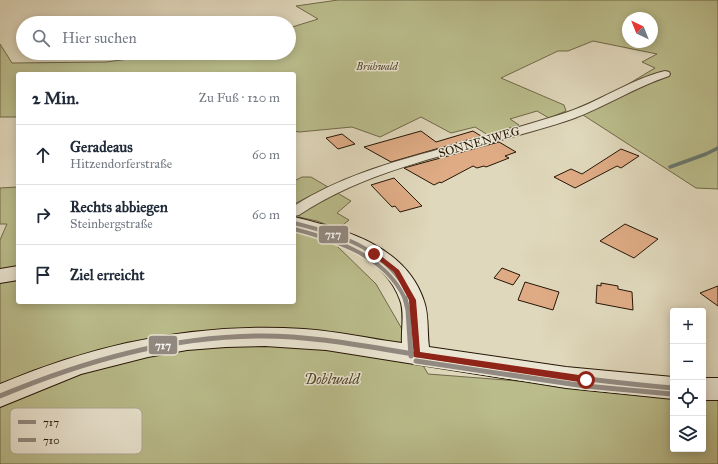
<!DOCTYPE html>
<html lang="de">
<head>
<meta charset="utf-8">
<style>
  :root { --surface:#fff; --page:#f6f6f7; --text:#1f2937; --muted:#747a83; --line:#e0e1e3 }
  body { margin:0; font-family:"IM FELL Great Primer",serif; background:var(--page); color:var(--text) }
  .controls { position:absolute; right:12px; bottom:12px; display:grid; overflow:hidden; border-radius:4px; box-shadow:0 2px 10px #0003 }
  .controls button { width:36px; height:36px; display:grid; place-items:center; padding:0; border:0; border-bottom:1px solid var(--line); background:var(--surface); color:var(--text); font:20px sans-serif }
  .compass { position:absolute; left:622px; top:12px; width:36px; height:36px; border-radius:50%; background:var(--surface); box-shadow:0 2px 10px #0003; rotate:317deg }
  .stop { position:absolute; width:12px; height:12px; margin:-9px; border:3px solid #8f2418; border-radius:50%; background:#fff }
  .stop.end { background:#8f2418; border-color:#fff; box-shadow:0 1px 4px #0008 }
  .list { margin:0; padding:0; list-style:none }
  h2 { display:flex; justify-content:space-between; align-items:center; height:52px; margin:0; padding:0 16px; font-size:17px }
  h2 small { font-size:13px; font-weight:400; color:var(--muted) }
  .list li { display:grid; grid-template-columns:26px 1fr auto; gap:12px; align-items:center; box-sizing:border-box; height:60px; padding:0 16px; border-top:1px solid var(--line) }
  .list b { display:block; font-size:15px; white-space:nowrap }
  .list p { margin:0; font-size:13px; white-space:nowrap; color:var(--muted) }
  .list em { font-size:13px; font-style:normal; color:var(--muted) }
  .icon { flex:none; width:22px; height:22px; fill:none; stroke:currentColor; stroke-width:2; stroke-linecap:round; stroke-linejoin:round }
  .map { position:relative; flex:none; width:718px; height:464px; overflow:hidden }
  .search { position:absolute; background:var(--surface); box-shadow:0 2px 10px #0003; left:16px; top:16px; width:280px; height:44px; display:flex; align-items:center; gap:10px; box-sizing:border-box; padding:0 14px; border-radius:22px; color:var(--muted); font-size:15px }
  .panel { position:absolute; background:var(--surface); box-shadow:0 2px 10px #0003; left:16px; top:72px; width:280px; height:232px; border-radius:4px }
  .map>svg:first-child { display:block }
  .green { fill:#babc8b; stroke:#706848; fill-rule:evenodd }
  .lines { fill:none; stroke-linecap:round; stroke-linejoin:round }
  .stream { stroke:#68776e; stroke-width:3.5 }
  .building { fill:#deab85; stroke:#251505 }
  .street-casing { stroke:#544633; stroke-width:2 }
  .secondary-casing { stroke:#251505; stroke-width:2 }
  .street { fill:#ebe6d3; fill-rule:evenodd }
  .secondary { fill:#ebe6d3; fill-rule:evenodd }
  .bus-1-far1-casing { stroke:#ebe6d3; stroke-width:7 }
  .bus-1-casing { stroke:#ebe6d3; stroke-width:8 }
  .bus-2-far1-casing { stroke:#ebe6d3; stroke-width:7 }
  .bus-2-casing { stroke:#ebe6d3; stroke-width:8 }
  .bus-1-far1 { stroke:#928a82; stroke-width:4 }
  .bus-1 { stroke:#928a82; stroke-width:5 }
  .bus-2-far1 { stroke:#928a82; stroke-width:4 }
  .bus-2 { stroke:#928a82; stroke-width:5 }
  .route { fill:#8f2418 }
  .labels { text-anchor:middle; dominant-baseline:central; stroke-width:3; stroke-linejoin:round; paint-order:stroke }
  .far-park-label { font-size:10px; font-style:italic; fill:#52472d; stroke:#ebe6d3 }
  .street-label { font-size:12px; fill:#251505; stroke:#ebe6d3 }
  .near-park-label { font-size:14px; font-style:italic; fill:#52472d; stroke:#ebe6d3 }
  .key { fill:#ebe6d3; stroke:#b0a795; stroke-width:1 }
  .key-label { font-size:11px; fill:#251505 }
  .line-badge { stroke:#ebe6d3; stroke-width:1.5 }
  .badge-label { font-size:11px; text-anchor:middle; font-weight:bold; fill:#fff }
</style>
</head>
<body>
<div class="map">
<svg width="718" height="464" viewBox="0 0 718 464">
  <rect width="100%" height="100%" fill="#e0d8bc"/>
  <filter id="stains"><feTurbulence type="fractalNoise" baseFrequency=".005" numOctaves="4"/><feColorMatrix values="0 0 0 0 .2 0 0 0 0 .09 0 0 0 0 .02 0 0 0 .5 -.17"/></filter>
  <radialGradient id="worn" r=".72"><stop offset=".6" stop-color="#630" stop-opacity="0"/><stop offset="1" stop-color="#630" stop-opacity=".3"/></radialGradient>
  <path class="green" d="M338 0H718V189L696 188 580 113 655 68 642 62 657 54 593 41 568 51H558L501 78 564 105 566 111 549 118 537 111 510 119 519 125 488 135 475 127 451 133 421 117 380 137 352 127 299 132 294 131V74H18V117H0V44L12 63 106 62 174 53H289V28L318 19 296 6ZM628 18H652V42H628Z
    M302 177H311L328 187 294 204V181Z
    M18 187V269L0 272V240L7 224H0V188Z
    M334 191 351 201 337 213 349 220 338 229 317 221 299 217 297 213Z
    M294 228 315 232 336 245 376 284 428 374 673 393V449H703V395L718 396V464H0V278L18 275V302H294Z"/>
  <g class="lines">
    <path class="stream" d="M670 167 706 154 718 148"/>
  </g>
  <path class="building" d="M421 131 436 142 473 131 481 136 391 162 364 147Z
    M342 134 355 144 338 149 326 138Z
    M499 142 516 152 505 156 509 158 486 167 484 166 477 168 473 166 441 183 440 182 434 185 404 168Z
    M621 149 639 156 621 168 617 166 575 188 554 177 571 169 582 174Z
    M394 178 422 206 400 212 395 206 392 207 371 185Z
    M625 224 658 239 634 258 600 241Z
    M502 268 520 275 513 285 494 278Z
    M525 282 559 292 553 310 518 300Z
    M601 283 618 286V289L632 292 633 310 596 303 597 285 601 286Z
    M718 286V306L700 293Z"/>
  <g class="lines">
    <defs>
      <path id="street" d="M665 71 669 72 670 74 669 76C635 87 605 107 572 119 481 150 380 161 299 215L294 216V206C339 177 389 163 440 149 481 138 521 127 562 114 598 103 628 80 665 71Z"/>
      <path id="secondary" d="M294 217C344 229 406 246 424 301 429 315 427 332 429 347L566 367 673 377V399L566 388 326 350 265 346 226 347 187 350 148 357 81 374 0 407V384C97 343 199 322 304 329 337 331 370 339 402 343 401 330 405 313 400 300 385 257 334 239 294 229Z
        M18 266V280L0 283V269Z
        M703 378H718V400H703Z"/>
    </defs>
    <use href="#street" class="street-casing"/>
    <use href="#secondary" class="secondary-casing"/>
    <use href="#street" class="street"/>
    <use href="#secondary" class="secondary"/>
    <defs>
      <path id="bus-1-far1" d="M294 223C345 236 387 249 412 299"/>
      <path id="bus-1" d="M411 298 414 311 417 355
        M0 396C84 361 171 336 263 336 318 336 373 348 427 356 509 369 591 381 673 388"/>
      <path id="bus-2-far1" d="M294 229C336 240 386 256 405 299"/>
      <path id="bus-2" d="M405 298 408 310 411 356
        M416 361 585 386 672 394"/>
    </defs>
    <use href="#bus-1-far1" class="bus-1-far1-casing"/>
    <use href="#bus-1" class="bus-1-casing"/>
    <use href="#bus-2-far1" class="bus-2-far1-casing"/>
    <use href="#bus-2" class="bus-2-casing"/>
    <use href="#bus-1-far1" class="bus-1-far1"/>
    <use href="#bus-1" class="bus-1"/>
    <use href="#bus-2-far1" class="bus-2-far1"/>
    <use href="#bus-2" class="bus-2"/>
  </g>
  <path class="route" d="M372 252H376L399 270 416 300 420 352 586 376 589 377 590 380 589 382 586 383 414 357 409 300 394 272 372 255Z"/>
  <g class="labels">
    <g class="far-park-label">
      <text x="377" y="67">Brühwald</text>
    </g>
    <g class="street-label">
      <text transform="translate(479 142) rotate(-16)">SONNENWEG</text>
    </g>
    <g class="near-park-label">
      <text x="332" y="379">Doblwald</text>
    </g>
  </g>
  <rect x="10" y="408" width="132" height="46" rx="6" class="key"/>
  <rect x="18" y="420" width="18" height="4" fill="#928a82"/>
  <rect x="18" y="438" width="18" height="4" fill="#928a82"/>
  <g class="key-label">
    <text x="43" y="426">717</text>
    <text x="43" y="444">710</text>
  </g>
  <g class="line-badge">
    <rect x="318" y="225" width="31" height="19" rx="4" fill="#928a82"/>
    <rect x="148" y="335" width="30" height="20" rx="4" fill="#928a82"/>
  </g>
  <g class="badge-label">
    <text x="333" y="238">717</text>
    <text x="163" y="349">717</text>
  </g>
  <rect width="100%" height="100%" filter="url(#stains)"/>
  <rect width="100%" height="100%" fill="url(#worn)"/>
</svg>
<div class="controls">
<button>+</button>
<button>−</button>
<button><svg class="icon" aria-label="locate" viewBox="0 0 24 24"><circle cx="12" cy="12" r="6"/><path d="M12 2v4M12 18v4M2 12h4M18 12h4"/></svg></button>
<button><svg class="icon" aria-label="layers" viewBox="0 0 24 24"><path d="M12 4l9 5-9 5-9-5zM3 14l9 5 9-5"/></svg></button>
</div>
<svg class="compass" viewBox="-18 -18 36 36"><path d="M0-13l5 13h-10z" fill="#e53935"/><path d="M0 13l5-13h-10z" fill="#747a83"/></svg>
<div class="stop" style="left:586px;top:380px"></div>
<div class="stop end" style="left:374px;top:254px"></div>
<div class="search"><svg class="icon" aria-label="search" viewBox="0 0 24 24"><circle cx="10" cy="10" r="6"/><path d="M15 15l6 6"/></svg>Hier suchen</div>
<section class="panel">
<h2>2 Min.<small>Zu Fuß · 120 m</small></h2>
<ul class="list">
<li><svg class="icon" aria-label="ahead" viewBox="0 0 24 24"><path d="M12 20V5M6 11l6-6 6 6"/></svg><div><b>Geradeaus</b><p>Hitzendorferstraße</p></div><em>60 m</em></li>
<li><svg class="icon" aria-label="right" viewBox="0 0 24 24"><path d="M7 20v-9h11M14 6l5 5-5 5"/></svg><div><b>Rechts abbiegen</b><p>Steinbergstraße</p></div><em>60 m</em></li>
<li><svg class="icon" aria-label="arrive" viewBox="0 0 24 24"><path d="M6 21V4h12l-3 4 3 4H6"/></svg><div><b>Ziel erreicht</b></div></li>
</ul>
</section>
</div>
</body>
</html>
